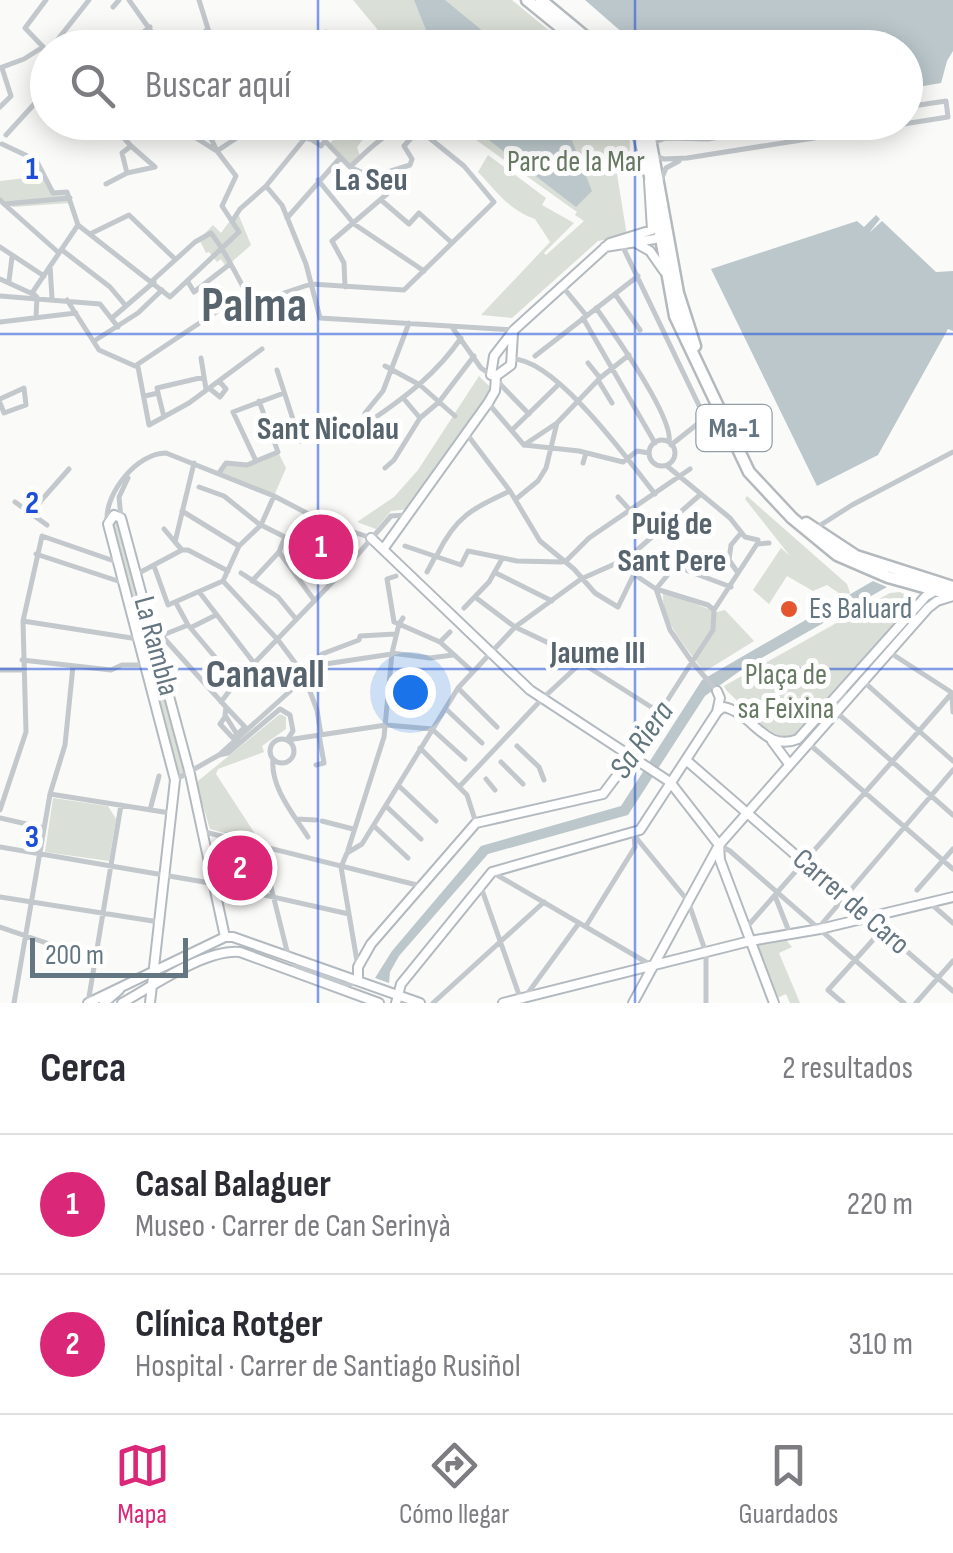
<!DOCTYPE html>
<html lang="es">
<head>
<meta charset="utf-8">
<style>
  :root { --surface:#fff; --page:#f7f7f7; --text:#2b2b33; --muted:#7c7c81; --line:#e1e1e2; --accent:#db2777 }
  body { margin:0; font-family:"Sofia Sans Condensed",sans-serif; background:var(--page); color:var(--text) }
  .scale { position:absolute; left:30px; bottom:25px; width:158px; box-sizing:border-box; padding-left:10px; border:5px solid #657683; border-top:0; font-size:28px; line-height:35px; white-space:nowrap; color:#657683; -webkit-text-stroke:8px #fff; paint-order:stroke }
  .you { position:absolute; left:410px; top:692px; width:35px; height:35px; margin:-25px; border:8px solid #fff; border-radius:50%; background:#1a73e8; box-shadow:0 0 0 15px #1a73e833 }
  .badge { display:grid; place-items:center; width:65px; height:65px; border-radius:50%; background:var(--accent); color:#fff; font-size:32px; font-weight:700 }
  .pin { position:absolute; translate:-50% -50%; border:5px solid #fff; box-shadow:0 2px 10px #0006 }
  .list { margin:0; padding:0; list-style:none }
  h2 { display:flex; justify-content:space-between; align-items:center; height:130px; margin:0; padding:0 40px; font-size:42px }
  h2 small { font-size:32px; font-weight:400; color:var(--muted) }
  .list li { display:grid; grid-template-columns:65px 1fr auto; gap:30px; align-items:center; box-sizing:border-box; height:140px; padding:0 40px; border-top:2px solid var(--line) }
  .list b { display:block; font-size:38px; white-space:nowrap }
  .list p { margin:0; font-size:32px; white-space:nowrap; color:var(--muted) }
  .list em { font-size:32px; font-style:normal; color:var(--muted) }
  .icon { flex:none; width:55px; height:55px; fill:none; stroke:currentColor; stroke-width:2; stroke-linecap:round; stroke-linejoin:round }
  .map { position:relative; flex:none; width:953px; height:1003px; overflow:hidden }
  .search { position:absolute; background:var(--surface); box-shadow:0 5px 25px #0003; left:30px; right:30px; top:30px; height:110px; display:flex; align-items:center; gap:25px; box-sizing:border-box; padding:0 35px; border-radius:55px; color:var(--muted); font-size:38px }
  .sheet { height:410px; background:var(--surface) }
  nav { display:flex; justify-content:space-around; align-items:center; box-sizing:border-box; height:140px; border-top:2px solid var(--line); background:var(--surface); font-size:28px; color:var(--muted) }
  nav a { display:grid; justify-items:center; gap:5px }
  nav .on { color:var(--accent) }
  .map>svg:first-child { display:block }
  .green { fill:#dadfd7 }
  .water { fill:#bbc7cb }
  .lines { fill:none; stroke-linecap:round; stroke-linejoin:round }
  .secondary-casing { stroke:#b3babf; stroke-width:12 }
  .highway-casing { stroke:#b4b9bd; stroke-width:15 }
  .street { stroke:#c3c8cc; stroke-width:5 }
  .secondary { stroke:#fff; stroke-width:8 }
  .highway { stroke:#fff; stroke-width:10 }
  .grid { fill:none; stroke:#1d4ed8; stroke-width:2.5; stroke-opacity:0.55 }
  .poi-dot { fill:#e4572e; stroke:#fff; stroke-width:4 }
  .labels { text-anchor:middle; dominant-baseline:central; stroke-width:10; stroke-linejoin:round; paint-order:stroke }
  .shield { fill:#fff; stroke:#939fa8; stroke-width:2.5 }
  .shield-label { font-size:28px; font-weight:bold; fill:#657683 }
  .park-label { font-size:30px; fill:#687a64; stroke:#fff }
  .poi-label { font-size:30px; fill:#657683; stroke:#fff; text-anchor:start }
  .street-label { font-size:30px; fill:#657683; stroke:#fff }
  .neighbourhood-label { font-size:32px; font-weight:bold; fill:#57646e; stroke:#fff }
  .water-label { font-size:32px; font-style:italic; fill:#60757c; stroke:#fff }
  .district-label { font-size:40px; font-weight:bold; fill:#57646e; stroke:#fff }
  .town-label { font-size:50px; font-weight:bold; fill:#57646e; stroke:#fff }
  .grid-label { font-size:32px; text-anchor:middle; font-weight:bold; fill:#1d4ed8; stroke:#fff; stroke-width:10; stroke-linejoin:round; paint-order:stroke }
</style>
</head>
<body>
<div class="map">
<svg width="953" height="1003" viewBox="0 0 953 1003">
  <rect width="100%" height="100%" fill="#fafaf8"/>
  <path class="green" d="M353 0H512L557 37 561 34 577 47H392Z
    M482 122 630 123 634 136 630 137 629 172 617 174 627 236 598 241 512 318 481 315 550 242 535 219C510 211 496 191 478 172L488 155 546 198 542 205 574 223 544 253 546 255 584 221 575 215 577 212 472 137Z
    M354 123H376L386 135 375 138 368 133 357 147 360 156 350 164 330 143Z
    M43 176 53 193 67 192 70 203 13 207 0 200V181Z
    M237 211 251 245 226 267 221 259 217 262 209 252 206 253 199 239 213 225 221 233Z
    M479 376 493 390 411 509 391 511 376 529 357 522 394 497 418 470Z
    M278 452 286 468 274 496 219 473 226 463 247 465Z
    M747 496 847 584 850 593 843 596 827 585 813 591 787 576 769 604 753 590 781 548 790 556 745 499Z
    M119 517 188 772 175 778 110 519Z
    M663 592 717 612 725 610 754 641 704 672C688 648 661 623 663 592Z
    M900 592 908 596 909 607 792 737C768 740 743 705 726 690L724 686 890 593Z
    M280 714 286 717V729L262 746 264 752 218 769 216 774 261 843 210 829 197 786 198 781Z
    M53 798 108 806 116 819 109 861 45 852Z
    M786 940 792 947 779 953 800 1003H790L786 994 777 998V1003L756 945Z"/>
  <path class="water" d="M414 0H445L490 37 496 47H433Z
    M585 0H953V51L947 61 941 83 906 89V48L639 47Z
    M489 123H565L592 191 576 207 481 134Z
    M876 215 880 219 869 233 882 221 936 272 953 271V331L948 329 878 455 817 486 711 269 857 221 864 227Z
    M873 581 887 587 744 668 705 696 628 815 488 854 399 956 390 972 389 983 375 978 392 951 481 846 621 806 702 680Z"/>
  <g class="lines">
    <defs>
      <path id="secondary" d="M636 243 650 251 664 271
        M605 247 655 239 664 234
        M496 376 491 375 494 356 514 330 610 243 652 230 649 181
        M496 376 511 365 513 334
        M371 538 530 690 670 782 719 845
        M384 548 488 403 495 391 496 376
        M717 712 723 707C753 712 764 753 798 739L926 596 937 590
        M772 741 789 764
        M686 760 867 917
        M719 845 720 860 774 1003
        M358 981V967L371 944 476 823 603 794 631 757
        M88 1003 225 937H233L420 1003
        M104 1003 119 990
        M122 1003C153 986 205 949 240 952L379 1003
        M150 1003 175 780 108 524 114 515 121 518 190 774 225 937
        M396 1003 401 984 492 872 640 830 717 712 720 698 717 691
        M503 1003 750 941 820 929 953 897
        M633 1003 719 845 928 608 937 601 953 596"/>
      <path id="highway" d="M527 0 586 48
        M541 0 599 48
        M635 122 650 176 675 316 749 472 792 518 837 555 888 577 949 594
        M647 122 678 293 695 346
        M806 523 856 556 953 587"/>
    </defs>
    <use href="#secondary" class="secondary-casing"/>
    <use href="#highway" class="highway-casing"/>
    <path class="street" d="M46 0 25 28 48 52
      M129 0 163 48
      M199 0 214 48
      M113 7 119 0
      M51 48 89 0
      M91 48 131 42 150 27
      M186 48 208 29
      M310 48 326 32 340 43
      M337 48 343 38
      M0 68 24 59 43 47
      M0 107 11 96 2 68
      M110 122 131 146
      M171 122 215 150
      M286 122 321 146 325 141 350 167 372 177 387 194 332 241 344 263 345 287
      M655 122 662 130 678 136
      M6 135 48 89
      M302 135 304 122
      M235 139 261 122
      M309 139 323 122
      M2 144 36 160 53 193 67 192 78 225 170 297 239 232 222 206 236 176 217 151 203 122
      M649 144 666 138 708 139 814 122
      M131 146 155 167 127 173 122 153Z
      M217 151 235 139 240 122
      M654 156 664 159 687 158 948 117 946 101 906 107
      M350 167C367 151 388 129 412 124
      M372 177 410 165 412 159 404 146 412 137V124
      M318 180 354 224 424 271
      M661 180 666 168 679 161
      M106 184 127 173
      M266 186 281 204
      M0 200 4 204 70 198
      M381 200 409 224 419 213 452 243
      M4 204 59 253
      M282 205 306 264 320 318 514 330
      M287 218 340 158
      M233 220 240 209 266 186 306 137
      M90 234 129 215 175 259
      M622 245 705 418
      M0 247 44 276
      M62 250 110 287 126 306
      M50 266 52 298
      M0 279 35 295
      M9 281 12 257
      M152 281 195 242 211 233C226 252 234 271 246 292
      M188 282 194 292 230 264
      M562 286 586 315
      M32 293 78 225
      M615 294 640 330
      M0 296 100 304 118 327
      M67 300 99 350 135 366 246 292 269 298 311 284 404 290 494 202 464 166 412 124
      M596 308C613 332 674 418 669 442
      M36 317 37 297
      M112 318 154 282
      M583 318 655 443
      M0 322 76 313
      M452 327 481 368 491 375
      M94 341 138 313 162 290
      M535 356 638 276
      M201 358 206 389
      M512 359C555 358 629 461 655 494
      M588 363 600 378
      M385 366 420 385 455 416
      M138 367 149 425 189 403 262 349
      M277 370 300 441
      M598 380 612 403
      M498 382 529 414
      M209 388 220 397 226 389 219 381
      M158 393 164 417
      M145 396 158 393 157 388 204 377
      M0 399 24 388 26 405 4 413 0 403
      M404 399 420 418
      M488 403 524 445
      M365 418 370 421C406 397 437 373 461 338
      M365 418V413L383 391 409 323
      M512 430 558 385
      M466 433 510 491 540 541 574 569 595 593 618 607 633 576
      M649 453a13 13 0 1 1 26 0a13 13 0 1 1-26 0Z
      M524 445 579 451 623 462 637 451 649 453
      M524 445 557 423
      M671 445 705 418 711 416 722 418
      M256 461 233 412 284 393
      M583 463 586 453
      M667 466 730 518 745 537 758 540
      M385 468 394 460 420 418 439 402 474 356
      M219 473 226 463 247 465 278 452 259 401
      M199 487 224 496 259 524
      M618 497 629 509
      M516 499 538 481 546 468 557 423 600 378 629 355
      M15 502 47 525
      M182 511 239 546
      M30 513 69 469
      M121 518 119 497 128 478
      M107 521C105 493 137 453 166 453L274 496 322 521 371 538
      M261 525 285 537 304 541
      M816 528 852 505 953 452
      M164 529 175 542
      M306 541 313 542 322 521
      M405 546 461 565 468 551 517 561 562 562
      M182 550 175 542 194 463
      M182 550H188L228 571
      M279 552 314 600
      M36 554 121 582
      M437 555C456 516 472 509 510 491
      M565 562 589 538 690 469
      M617 563 656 589 675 566 731 587
      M154 566 168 605 223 581 239 546 261 525 274 496
      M427 572 435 557
      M241 573 278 597 296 619
      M496 573 552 601
      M738 573 729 560 731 545 741 533
      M137 574 182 550
      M223 581 278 640 305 676
      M252 581 279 552 285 537
      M656 589 708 605 714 610 713 630 692 662 670 630Z
      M200 593 254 663
      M475 597 515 627 555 646 659 712
      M176 603 188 625 236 682
      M464 608 489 582 502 559
      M714 610 757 544 769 543
      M403 618 399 624 440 642 472 671
      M23 621 138 639
      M192 627 216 615
      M163 635 188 625
      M162 636 226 707 225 715 238 736
      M440 642 450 632
      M889 652 951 692
      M392 653 430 658 453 655
      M22 660 111 670 122 665H144
      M312 666 322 654 359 640 360 636 395 634
      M0 670H22
      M863 681 919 731 952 693
      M458 688 497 727
      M309 689 317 710 321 735
      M844 693 836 712 953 815
      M952 695 953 712
      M221 702 236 682 347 567 391 516 406 515
      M226 707 245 727 233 738 220 724 225 717Z
      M446 709 482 743
      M270 751a12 12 0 1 1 24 0a12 12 0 1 1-24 0Z
      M287 740 386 725 432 729 465 759
      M808 743 953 869
      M517 746 539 767 544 780
      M420 748 467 795 476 823
      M219 755 228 753 280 709 290 715 293 731 287 740
      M631 757 692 662 717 691
      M273 759C270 787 294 815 308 837
      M501 762 523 784
      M316 765 324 763 319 735
      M486 779 495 790
      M175 780 219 755 289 692 312 666 392 654
      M399 786 436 821
      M459 787 542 699 582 662
      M50 794 170 813
      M387 807 421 839
      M0 810 26 732 23 621 42 536 117 562
      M150 810 159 776
      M0 818 44 828
      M296 819 316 820
      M322 821 353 829
      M374 826 408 858
      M201 831 421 886
      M633 834 688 901 706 953V1003
      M719 845 730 851 904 1003
      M0 847 210 883 349 914
      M261 847 288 955
      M348 850 384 737 392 653 399 624 394 622 387 579 396 576
      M341 867 347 853 362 844 458 688 515 627 581 579 617 563 637 550 701 494
      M341 867 358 967
      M492 872 651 965
      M481 887 522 1003
      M917 890 953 849
      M775 896 790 934
      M0 897 159 922
      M930 903 953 923
      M867 917 953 991
      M586 926 635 847 634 836
      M820 926 953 770
      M0 927 96 960
      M746 928 919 731 953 761
      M292 969 297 966 347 985 356 982
      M525 997 579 923
      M14 1003 50 794 65 745 73 666
      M88 1003 121 805
      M433 1003 544 902
      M843 1003 828 990 882 930
      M916 1003 953 961"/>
    <use href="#secondary" class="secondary"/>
    <use href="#highway" class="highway"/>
  </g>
  <path class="grid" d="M318 0V48M635 0V48M318 122V1003M635 122V1003M0 334H953M0 669H953"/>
  <circle class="poi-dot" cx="789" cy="609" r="10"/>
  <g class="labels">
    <rect class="shield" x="696.5" y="405" width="75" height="46" rx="8"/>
    <g class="shield-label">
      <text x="734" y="428">Ma-1</text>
    </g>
    <g class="park-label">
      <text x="576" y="162">Parc de la Mar</text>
      <text x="786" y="675">Plaça de<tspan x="786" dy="34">sa Feixina</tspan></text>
    </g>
    <g class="poi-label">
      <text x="809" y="609">Es Baluard</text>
    </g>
    <g class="street-label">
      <text transform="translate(156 646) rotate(75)">La Rambla</text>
      <text transform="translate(851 902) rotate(41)">Carrer de Caro</text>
    </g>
    <g class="neighbourhood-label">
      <text x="371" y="180">La Seu</text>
      <text x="328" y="429">Sant Nicolau</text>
      <text x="672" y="524">Puig de<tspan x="672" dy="37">Sant Pere</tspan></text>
      <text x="598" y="653">Jaume III</text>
    </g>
    <g class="water-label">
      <text transform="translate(642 740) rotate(-55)">Sa Riera</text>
    </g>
    <g class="district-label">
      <text x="265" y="675">Canavall</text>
    </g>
    <g class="town-label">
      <text x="254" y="306">Palma</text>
    </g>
  </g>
  <g class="grid-label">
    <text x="32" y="179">1</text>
    <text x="32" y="513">2</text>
    <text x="32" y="847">3</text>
  </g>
</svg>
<div class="scale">200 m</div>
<div class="you"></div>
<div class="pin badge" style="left:321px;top:547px">1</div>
<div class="pin badge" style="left:240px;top:868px">2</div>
<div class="search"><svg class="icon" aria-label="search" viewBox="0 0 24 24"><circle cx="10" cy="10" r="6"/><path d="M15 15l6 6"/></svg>Buscar aquí</div>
</div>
<section class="sheet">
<h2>Cerca<small>2 resultados</small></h2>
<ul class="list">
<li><span class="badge">1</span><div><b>Casal Balaguer</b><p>Museo · Carrer de Can Serinyà</p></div><em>220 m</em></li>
<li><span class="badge">2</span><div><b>Clínica Rotger</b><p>Hospital · Carrer de Santiago Rusiñol</p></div><em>310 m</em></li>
</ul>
</section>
<nav>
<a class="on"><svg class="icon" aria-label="map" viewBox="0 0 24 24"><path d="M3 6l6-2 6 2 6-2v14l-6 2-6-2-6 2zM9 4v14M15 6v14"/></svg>Mapa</a>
<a><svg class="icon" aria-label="directions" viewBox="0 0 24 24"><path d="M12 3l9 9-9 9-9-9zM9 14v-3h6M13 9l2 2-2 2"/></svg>Cómo llegar</a>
<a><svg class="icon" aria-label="saved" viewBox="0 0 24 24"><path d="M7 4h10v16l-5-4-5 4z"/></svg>Guardados</a>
</nav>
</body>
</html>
